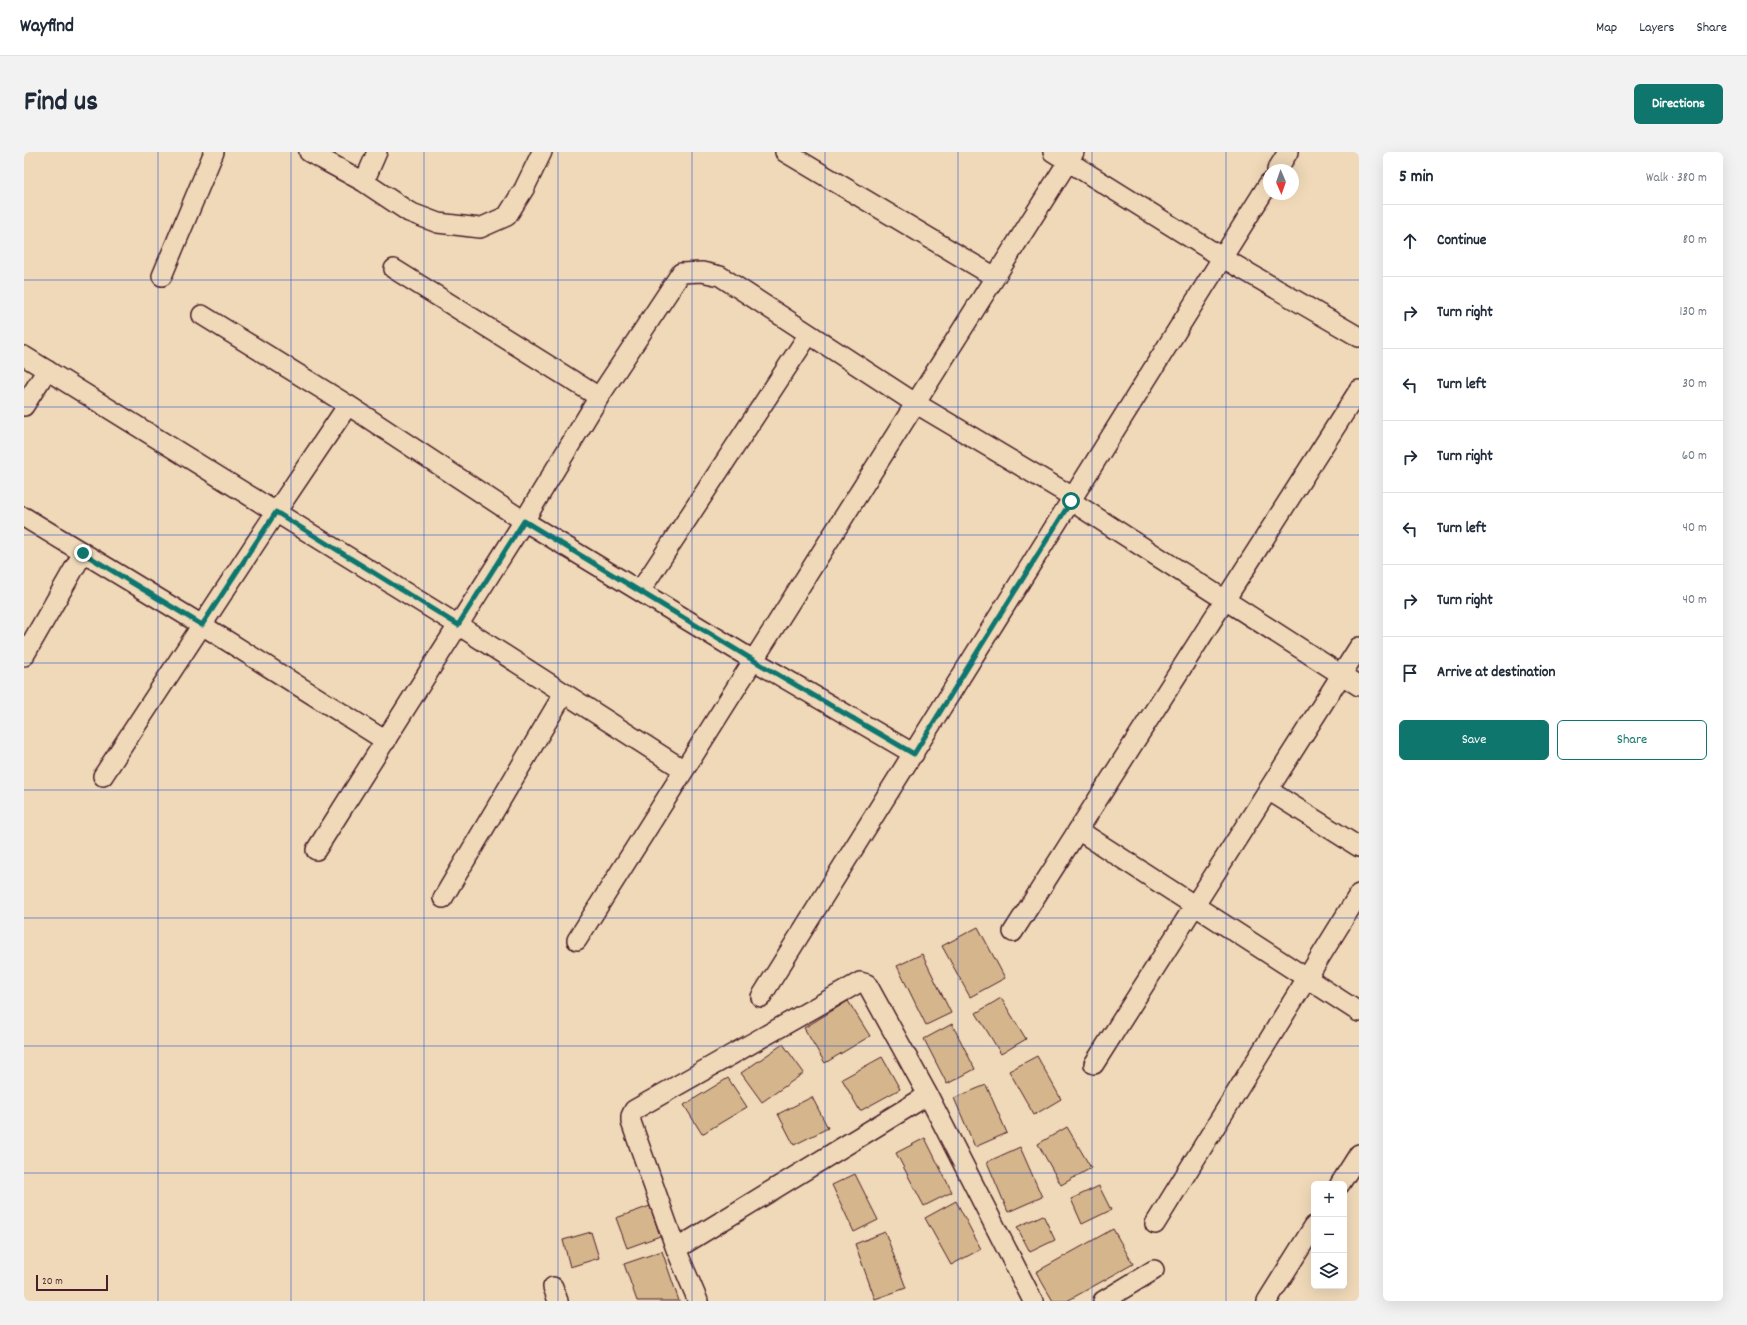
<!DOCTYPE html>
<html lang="en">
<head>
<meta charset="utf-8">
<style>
  :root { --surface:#fff; --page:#f2f2f3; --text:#1f2937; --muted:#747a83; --line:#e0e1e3; --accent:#0f766e }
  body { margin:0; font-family:Dekko,sans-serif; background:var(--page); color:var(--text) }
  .controls { position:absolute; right:12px; bottom:12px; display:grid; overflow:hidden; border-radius:6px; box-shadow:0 4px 16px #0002 }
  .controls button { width:36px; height:36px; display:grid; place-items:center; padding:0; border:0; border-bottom:1px solid var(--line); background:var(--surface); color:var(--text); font:20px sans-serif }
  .compass { position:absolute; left:1239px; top:12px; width:36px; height:36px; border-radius:50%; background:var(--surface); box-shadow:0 4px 16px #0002; rotate:178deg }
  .scale { position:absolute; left:12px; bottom:10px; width:72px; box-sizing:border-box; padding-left:4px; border:2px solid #4a1f2b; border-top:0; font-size:11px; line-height:14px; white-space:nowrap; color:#4a1f2b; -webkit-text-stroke:3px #efd9b8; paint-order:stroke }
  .stop { position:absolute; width:12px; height:12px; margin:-9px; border:3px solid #0f766e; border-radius:50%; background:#fff }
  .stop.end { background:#0f766e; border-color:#fff; box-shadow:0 1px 4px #0008 }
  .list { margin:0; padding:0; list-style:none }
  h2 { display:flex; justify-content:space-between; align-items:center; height:52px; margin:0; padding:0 16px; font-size:17px }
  h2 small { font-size:13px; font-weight:400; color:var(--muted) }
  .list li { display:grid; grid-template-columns:26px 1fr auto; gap:12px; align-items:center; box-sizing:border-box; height:72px; padding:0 16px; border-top:1px solid var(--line) }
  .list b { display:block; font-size:15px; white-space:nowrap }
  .list em { font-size:13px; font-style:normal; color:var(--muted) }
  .actions { display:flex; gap:8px; padding:12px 16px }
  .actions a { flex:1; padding:9px 0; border:1px solid var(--accent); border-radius:6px; text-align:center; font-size:14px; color:var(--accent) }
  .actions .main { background:var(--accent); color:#fff }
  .icon { flex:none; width:22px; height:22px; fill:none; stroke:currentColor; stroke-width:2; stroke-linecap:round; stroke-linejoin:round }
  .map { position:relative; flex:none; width:1335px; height:1149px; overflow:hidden; border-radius:6px }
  header { display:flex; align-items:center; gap:24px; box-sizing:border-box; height:56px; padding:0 20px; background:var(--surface); border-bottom:1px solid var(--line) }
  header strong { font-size:19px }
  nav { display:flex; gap:22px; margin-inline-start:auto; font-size:14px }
  .intro { display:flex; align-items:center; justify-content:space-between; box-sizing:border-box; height:96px; padding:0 24px }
  h1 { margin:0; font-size:28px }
  .button { padding:10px 18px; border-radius:6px; background:var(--accent); color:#fff; font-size:14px; font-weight:700 }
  main { display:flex; gap:24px; padding:0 24px }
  aside { flex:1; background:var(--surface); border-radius:6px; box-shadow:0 4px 16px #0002 }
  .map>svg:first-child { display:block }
  .building { fill:#d5b58c; stroke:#4a1f2b }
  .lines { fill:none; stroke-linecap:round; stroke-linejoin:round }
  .minor-casing { stroke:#4a1f2b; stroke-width:22 }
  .minor { stroke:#efd9b8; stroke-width:19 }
  .route { stroke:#0f766e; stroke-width:5 }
  .grid { fill:none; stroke:#1d4ed8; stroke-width:1; stroke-opacity:0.55 }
</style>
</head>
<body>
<header>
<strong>Wayfind</strong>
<nav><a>Map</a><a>Layers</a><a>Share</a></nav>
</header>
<div class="intro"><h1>Find us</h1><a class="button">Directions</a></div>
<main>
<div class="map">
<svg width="1335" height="1149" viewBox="0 0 1335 1149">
  <rect width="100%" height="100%" fill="#efd9b8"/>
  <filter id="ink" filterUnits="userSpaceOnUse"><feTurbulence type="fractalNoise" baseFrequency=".025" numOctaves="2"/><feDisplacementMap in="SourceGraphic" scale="8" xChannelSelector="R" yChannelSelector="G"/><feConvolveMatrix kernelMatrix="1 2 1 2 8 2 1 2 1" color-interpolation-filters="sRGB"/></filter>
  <g filter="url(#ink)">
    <path class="building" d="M954 775 981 826 946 845 918 794Z
      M898 802 927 861 902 873 873 814Z
      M977 846 1002 887 977 902 952 861Z
      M824 849 846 884 801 911 780 876Z
      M928 872 951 917 923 932 900 887Z
      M759 892 780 921 738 950 717 921Z
      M1013 904 1037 947 1010 963 985 919Z
      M858 905 876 937 836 959 818 927Z
      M704 926 723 955 678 982 660 953Z
      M962 933 983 981 951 995 930 946Z
      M788 945 804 976 770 993 754 962Z
      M1043 975 1067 1016 1037 1033 1014 992Z
      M901 986 928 1040 900 1054 872 1001Z
      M996 995 1018 1045 984 1060 963 1010Z
      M831 1022 854 1068 830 1080 808 1033Z
      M1075 1034 1087 1058 1058 1072 1047 1047Z
      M932 1049 957 1097 927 1113 901 1066Z
      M626 1054 636 1084 603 1096 592 1066Z
      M1019 1063 1031 1088 1006 1100 993 1075Z
      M1089 1077 1109 1112 1043 1149H1029L1012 1120Z
      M567 1080 575 1106 546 1115 539 1088Z
      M861 1080 882 1136 851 1147 831 1092Z
      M638 1099 655 1149H613L600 1112Z"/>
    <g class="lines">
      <defs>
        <path id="minor" d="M285 0 340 30 385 60 414 71 456 76 483 64 500 37 518 0
          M761 0 971 125
          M1029 0 1199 106 1335 185
          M1253 18 1264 0
          M340 30 353 0
          M370 117 575 245
          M138 124 190 0
          M178 163 324 253 500 369 729 508 890 602
          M0 204 434 473 660 618
          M0 254 23 218
          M1047 349 1335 534
          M0 365 178 473 362 589
          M616 439 785 182
          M0 504 59 401
          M79 624 252 360 324 253
          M1244 638 1335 695
          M1054 678 1335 860
          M292 698 500 369 575 245 657 121 678 120 696 124 891 251 1049 345
          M419 746 540 541
          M989 780 1335 238
          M553 788 1050 0
          M737 845 1245 31
          M1070 912 1335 495
          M1316 1032 1335 1002
          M1131 1072 1335 742
          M652 1097 904 943
          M529 1135 534 1149
          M674 1149 652 1097 607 970V964L610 958 836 830 843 832 904 943 1009 1149
          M1079 1149 1130 1118
          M1243 1149 1290 1074"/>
      </defs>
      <use href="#minor" class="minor-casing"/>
      <use href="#minor" class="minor"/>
    </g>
  </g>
  <g class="lines" filter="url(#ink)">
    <path class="route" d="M59 401 178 473 252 360 434 473 500 369 729 508 890 602 1047 349"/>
  </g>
  <path class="grid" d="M134 0V1149M267 0V1149M400 0V1149M534 0V1149M668 0V1149M801 0V1149M934 0V1149M1068 0V1149M1202 0V1149M0 128H1335M0 255H1335M0 383H1335M0 511H1335M0 638H1335M0 766H1335M0 894H1335M0 1021H1335"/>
</svg>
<div class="controls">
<button>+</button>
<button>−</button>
<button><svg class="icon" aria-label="layers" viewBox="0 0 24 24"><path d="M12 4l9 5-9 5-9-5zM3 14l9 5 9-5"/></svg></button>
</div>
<svg class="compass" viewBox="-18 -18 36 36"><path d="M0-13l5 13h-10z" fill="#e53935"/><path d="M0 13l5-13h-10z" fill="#747a83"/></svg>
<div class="scale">20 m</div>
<div class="stop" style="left:1047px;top:349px"></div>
<div class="stop end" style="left:59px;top:401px"></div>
</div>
<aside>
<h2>5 min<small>Walk · 380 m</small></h2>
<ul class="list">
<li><svg class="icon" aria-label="ahead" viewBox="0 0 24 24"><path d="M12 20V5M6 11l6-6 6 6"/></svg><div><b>Continue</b></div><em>80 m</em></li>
<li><svg class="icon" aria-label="right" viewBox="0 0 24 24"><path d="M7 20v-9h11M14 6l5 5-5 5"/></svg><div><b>Turn right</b></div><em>130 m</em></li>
<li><svg class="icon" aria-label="left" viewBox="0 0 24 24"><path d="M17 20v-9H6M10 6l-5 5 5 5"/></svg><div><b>Turn left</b></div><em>30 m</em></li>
<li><svg class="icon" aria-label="right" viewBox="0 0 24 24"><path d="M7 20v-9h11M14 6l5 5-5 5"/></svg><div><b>Turn right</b></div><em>60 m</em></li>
<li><svg class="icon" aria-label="left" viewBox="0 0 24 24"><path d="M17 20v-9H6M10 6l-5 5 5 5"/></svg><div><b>Turn left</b></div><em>40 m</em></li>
<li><svg class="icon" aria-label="right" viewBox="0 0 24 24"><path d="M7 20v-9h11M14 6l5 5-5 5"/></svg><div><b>Turn right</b></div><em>40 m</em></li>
<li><svg class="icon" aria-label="arrive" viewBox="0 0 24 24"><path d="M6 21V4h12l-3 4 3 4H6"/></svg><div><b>Arrive at destination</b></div></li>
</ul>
<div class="actions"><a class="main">Save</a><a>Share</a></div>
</aside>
</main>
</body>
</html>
